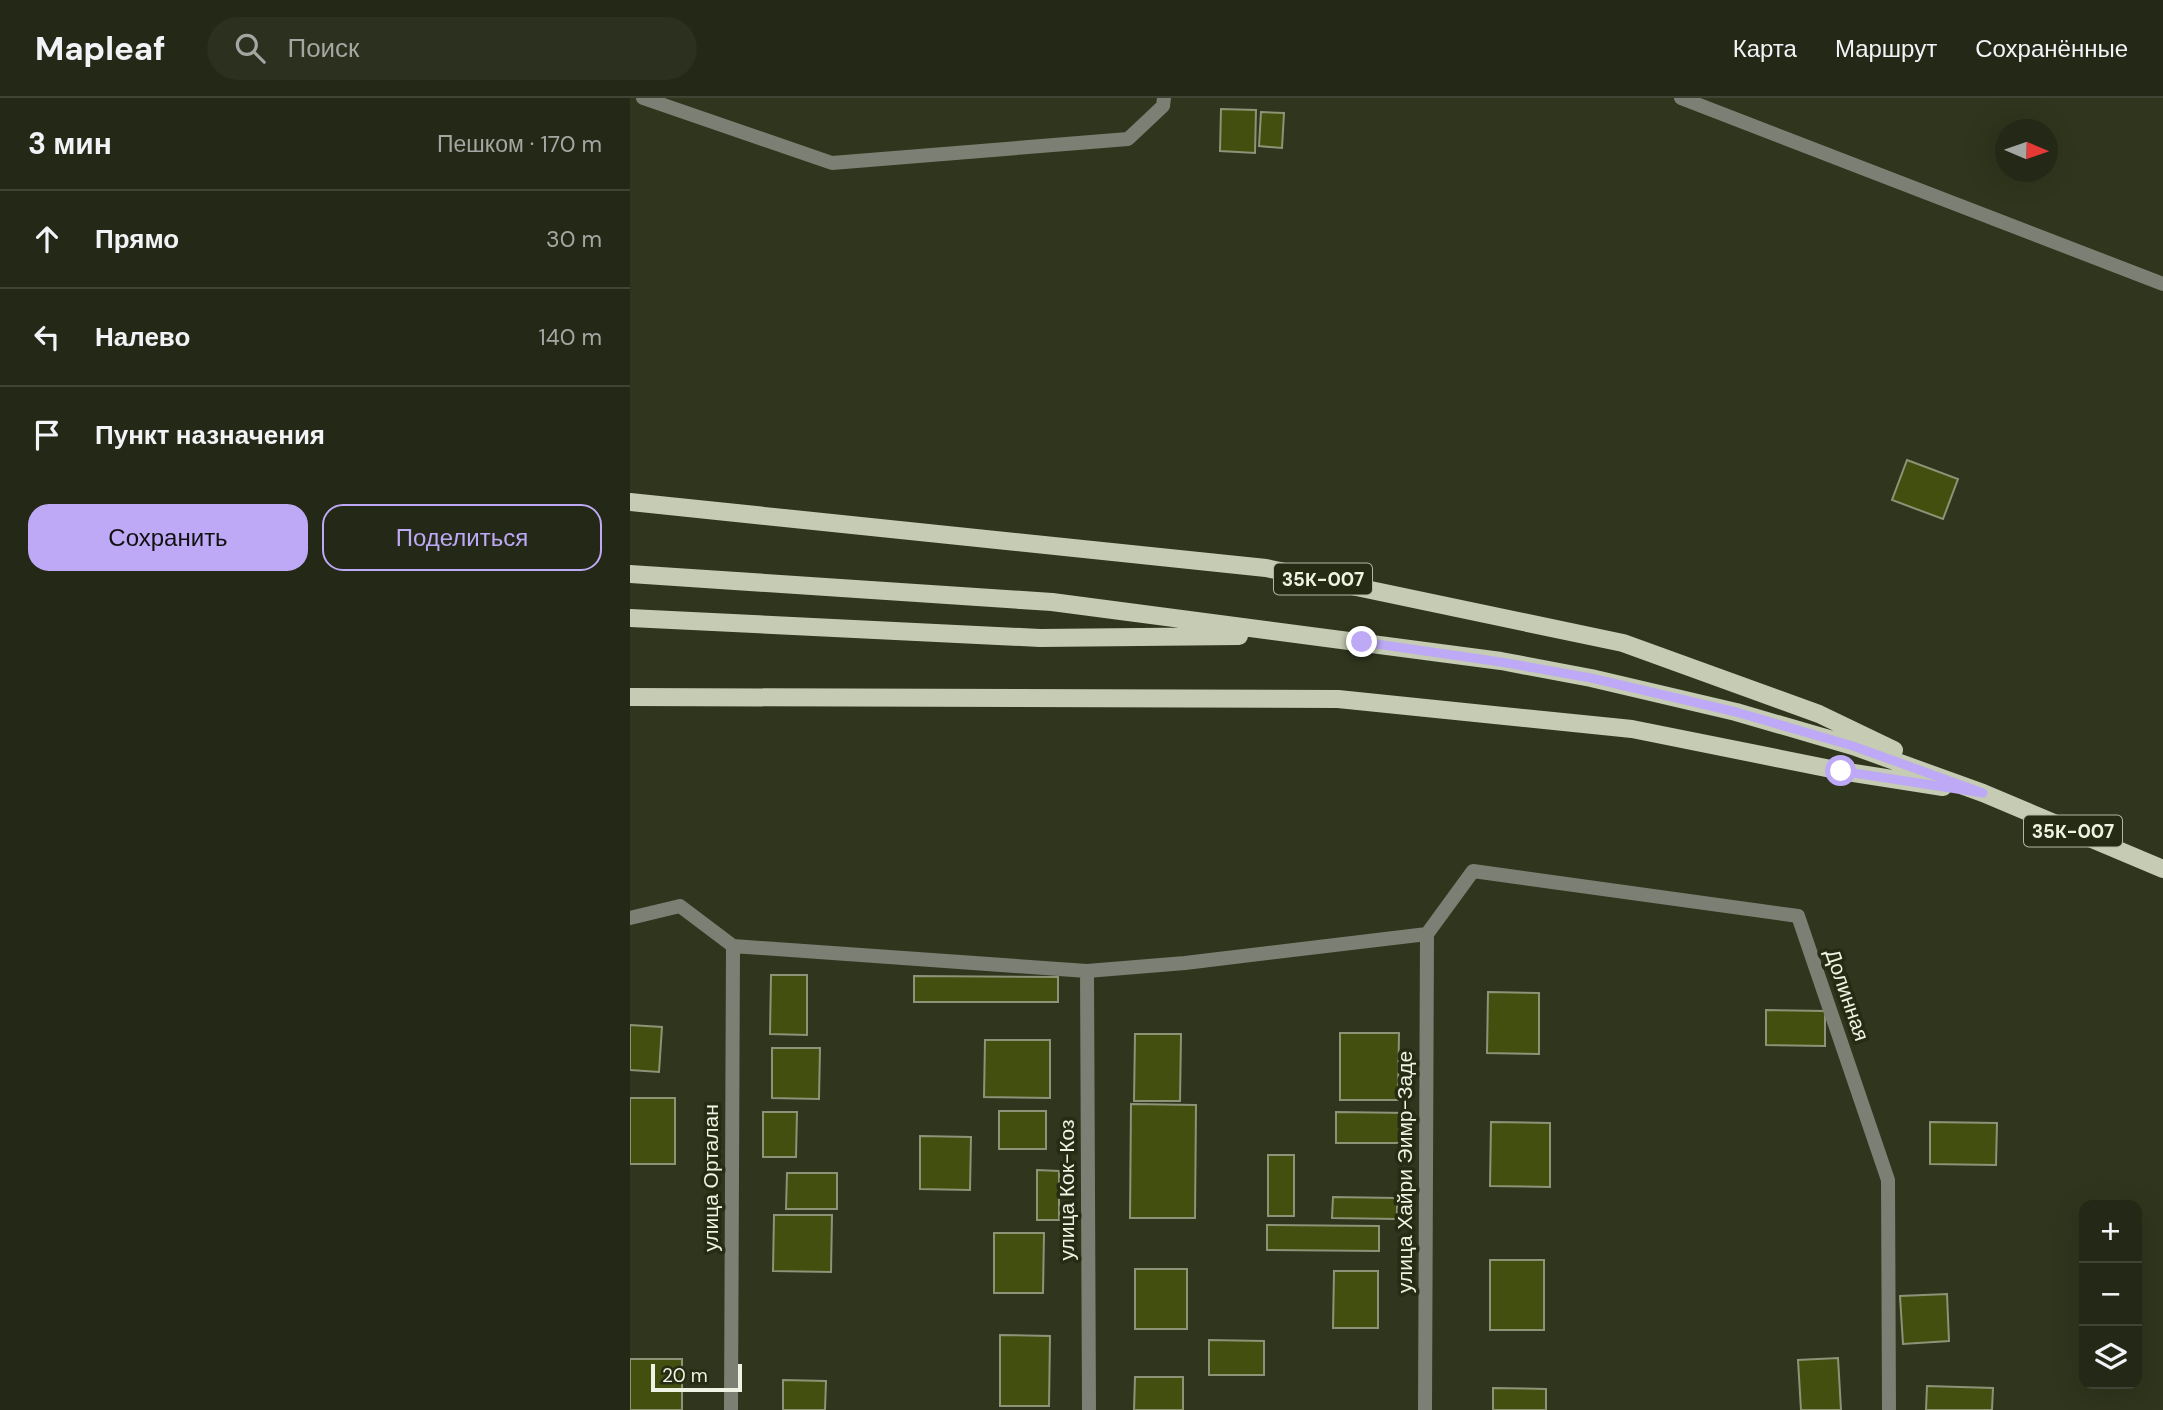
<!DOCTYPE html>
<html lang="ru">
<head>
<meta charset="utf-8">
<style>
  :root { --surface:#242816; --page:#2c301f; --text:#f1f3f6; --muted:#a3a6a1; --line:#414435; --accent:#bda9f5 }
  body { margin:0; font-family:"DM Sans",sans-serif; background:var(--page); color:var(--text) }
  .controls { position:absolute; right:21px; bottom:21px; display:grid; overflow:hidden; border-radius:14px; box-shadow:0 7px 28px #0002 }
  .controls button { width:63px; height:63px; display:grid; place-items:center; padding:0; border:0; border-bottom:2px solid var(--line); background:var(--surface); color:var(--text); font:35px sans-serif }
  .compass { position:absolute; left:1365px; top:21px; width:63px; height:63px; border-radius:50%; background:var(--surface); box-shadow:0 7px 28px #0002; rotate:92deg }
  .scale { position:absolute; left:21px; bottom:18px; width:91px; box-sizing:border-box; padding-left:7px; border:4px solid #eef3e3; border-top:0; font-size:19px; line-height:24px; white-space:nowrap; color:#eef3e3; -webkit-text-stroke:5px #262b13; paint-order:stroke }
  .stop { position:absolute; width:21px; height:21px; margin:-16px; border:5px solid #bda9f5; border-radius:50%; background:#fff }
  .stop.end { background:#bda9f5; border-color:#fff; box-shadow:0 2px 7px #0008 }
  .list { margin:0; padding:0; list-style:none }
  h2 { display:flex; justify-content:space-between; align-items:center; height:91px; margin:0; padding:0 28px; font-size:30px }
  h2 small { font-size:23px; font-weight:400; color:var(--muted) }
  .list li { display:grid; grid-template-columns:46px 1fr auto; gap:21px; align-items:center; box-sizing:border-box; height:98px; padding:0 28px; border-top:2px solid var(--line) }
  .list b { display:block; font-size:26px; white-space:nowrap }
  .list em { font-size:23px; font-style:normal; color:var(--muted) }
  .actions { display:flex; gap:14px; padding:21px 28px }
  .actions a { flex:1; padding:16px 0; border:2px solid var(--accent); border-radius:21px; text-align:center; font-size:24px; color:var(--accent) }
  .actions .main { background:var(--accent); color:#111 }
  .icon { flex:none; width:38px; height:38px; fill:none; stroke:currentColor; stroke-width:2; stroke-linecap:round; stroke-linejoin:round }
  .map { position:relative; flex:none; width:1533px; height:1312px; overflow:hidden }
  header { display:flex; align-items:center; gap:42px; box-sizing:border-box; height:98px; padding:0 35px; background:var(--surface); border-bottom:2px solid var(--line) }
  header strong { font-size:33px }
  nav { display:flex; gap:38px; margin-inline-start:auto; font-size:24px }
  .search { width:490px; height:63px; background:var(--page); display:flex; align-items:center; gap:18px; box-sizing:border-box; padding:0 24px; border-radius:38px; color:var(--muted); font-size:26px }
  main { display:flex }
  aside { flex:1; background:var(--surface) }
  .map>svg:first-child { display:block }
  .building { fill:#434f0f; stroke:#8c9377; stroke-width:2 }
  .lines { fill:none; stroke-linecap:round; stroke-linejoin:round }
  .street { stroke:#7c7f73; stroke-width:14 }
  .primary { stroke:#c5ccb3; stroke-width:18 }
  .route { stroke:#bda9f5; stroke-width:9 }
  .labels { text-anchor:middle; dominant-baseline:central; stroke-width:7; stroke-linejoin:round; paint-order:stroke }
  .shield { fill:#262b13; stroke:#b2b7a5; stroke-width:2 }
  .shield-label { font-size:19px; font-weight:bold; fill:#eef3e3 }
  .street-label { font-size:21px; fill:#eef3e3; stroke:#262b13 }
</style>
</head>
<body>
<header>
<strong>Mapleaf</strong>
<div class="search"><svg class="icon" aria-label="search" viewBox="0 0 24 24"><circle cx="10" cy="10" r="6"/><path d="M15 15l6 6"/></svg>Поиск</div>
<nav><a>Карта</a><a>Маршрут</a><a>Сохранённые</a></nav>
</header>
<main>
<aside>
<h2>3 мин<small>Пешком · 170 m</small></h2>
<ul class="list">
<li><svg class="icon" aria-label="ahead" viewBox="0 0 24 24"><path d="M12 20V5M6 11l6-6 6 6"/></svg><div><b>Прямо</b></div><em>30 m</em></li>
<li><svg class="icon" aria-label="left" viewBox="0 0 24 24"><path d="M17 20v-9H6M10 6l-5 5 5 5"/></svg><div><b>Налево</b></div><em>140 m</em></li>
<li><svg class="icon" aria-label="arrive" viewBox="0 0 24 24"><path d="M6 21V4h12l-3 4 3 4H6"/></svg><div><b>Пункт назначения</b></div></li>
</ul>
<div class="actions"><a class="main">Сохранить</a><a>Поделиться</a></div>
</aside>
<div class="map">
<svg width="1533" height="1312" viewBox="0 0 1533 1312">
  <rect width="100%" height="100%" fill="#30351d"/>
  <path class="building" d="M591 11 626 12 625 55 590 53Z
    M631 14 654 15 652 50 629 48Z
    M1277 362 1328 381 1313 421 1262 402Z
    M141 877H177V937L140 936Z
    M284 878 428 879V904H284Z
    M858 894 909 895V956L857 955Z
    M1136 912 1195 913V948L1136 947Z
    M0 927 32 929 29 974 0 972Z
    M710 935H769L768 1002H710Z
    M505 936H551L550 1003H504Z
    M355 942H420V1000L354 999Z
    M142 950H190L189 1001 142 1000Z
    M0 1000H45V1066H0Z
    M501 1006 566 1007 565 1120H500Z
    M369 1013H416V1051H369Z
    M133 1014H167L166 1059H133Z
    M706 1014 778 1015V1045H706Z
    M861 1024 920 1025V1089L860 1088Z
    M1300 1024 1367 1025 1366 1067 1300 1066Z
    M290 1038 341 1039 340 1092 290 1091Z
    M638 1057H664V1118H638Z
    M407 1072 429 1073V1122H407Z
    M157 1075H207V1111H156Z
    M703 1099 767 1100V1121L702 1120Z
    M144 1117H202L201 1174 143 1173Z
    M637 1127 749 1128V1153L637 1152Z
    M364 1135H414L413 1195H364Z
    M860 1162H914V1232H860Z
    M505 1171H557V1231H505Z
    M704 1173H748V1230H703Z
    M1317 1196 1319 1243 1273 1246 1270 1198Z
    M370 1237 420 1238 419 1308H370Z
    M579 1242 634 1243V1277H579Z
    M1208 1260 1211 1312H1171L1168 1262Z
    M0 1261H52V1312H0Z
    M505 1279H553V1312H504Z
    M153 1282 196 1283 195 1312H153Z
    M1297 1288 1363 1290 1362 1312H1296Z
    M863 1290 916 1291V1312H863Z"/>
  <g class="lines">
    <path class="street" d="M13 0 202 65 498 41 533 8 534 0
      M1051 0 1533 186
      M0 820 50 808 103 848 457 873 555 865 797 836 843 773 1168 818 1258 1082 1259 1312
      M457 873 459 1312
      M101 1312 103 848
      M795 1312 797 836"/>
    <path class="primary" d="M0 404 636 470 993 545 1189 616 1264 652
      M0 476 422 504 871 563 961 580 1106 614 1223 648 1353 695 1533 771
      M0 520 410 540 609 538
      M0 599 708 601 1002 631 1211 673 1313 689"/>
  </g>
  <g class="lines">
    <path class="route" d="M732 544 871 564 961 580 1106 614 1223 648 1353 695 1211 673"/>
  </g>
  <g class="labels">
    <g class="shield">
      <rect x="644" y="465.5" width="98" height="31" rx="5"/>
      <rect x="1394" y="717.5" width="98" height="31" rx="5"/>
    </g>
    <g class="shield-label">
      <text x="693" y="481">35К-007</text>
      <text x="1443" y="733">35К-007</text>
    </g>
    <g class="street-label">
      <text transform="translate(1217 897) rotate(71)">Долинная</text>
      <text transform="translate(775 1074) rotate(-90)">улица Хайри Эимр-Заде</text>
      <text transform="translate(81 1080) rotate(-90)">улица Орталан</text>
      <text transform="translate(437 1092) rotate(-90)">улица Кок-Коз</text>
    </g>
  </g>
</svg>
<div class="controls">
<button>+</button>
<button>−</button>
<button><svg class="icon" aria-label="layers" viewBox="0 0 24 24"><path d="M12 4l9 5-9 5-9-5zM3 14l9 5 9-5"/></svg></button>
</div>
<svg class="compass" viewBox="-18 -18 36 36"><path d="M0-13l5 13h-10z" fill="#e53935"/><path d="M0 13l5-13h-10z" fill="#a3a6a1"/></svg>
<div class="scale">20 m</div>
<div class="stop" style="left:1211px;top:673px"></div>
<div class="stop end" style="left:732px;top:544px"></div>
</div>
</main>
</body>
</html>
